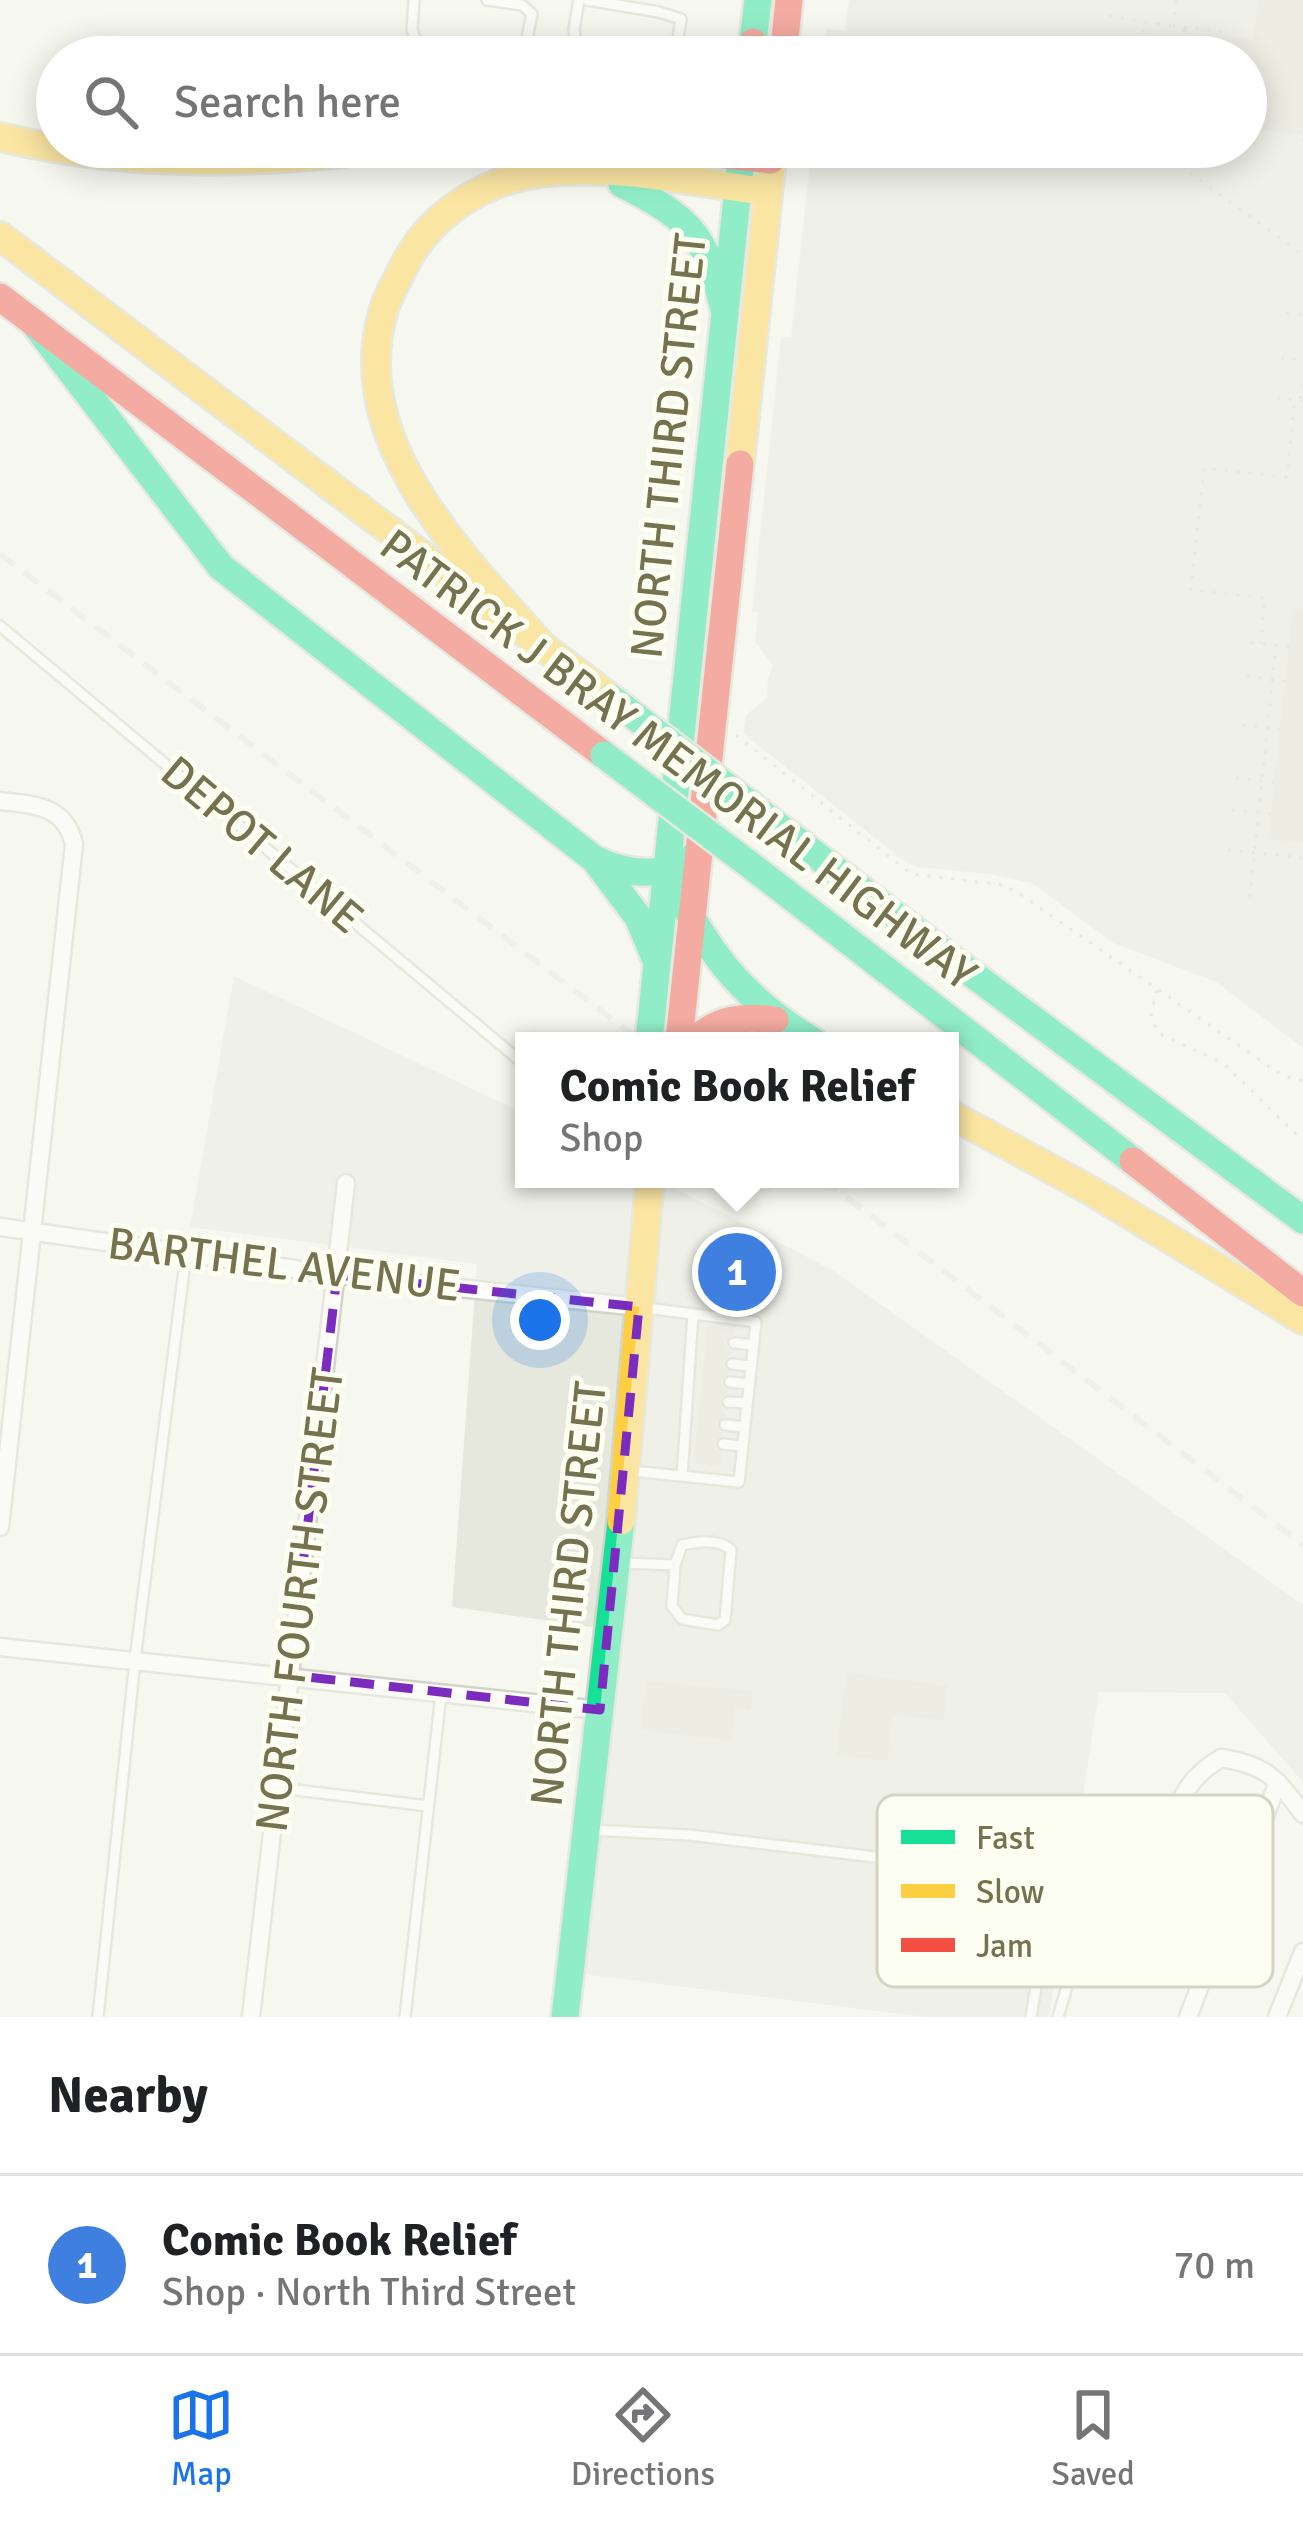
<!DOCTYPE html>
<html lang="en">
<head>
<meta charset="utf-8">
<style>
  :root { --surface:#fff; --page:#f6f6f6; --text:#202124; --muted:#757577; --line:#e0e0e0; --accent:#1a73e8 }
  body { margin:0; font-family:Signika,sans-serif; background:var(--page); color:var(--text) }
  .you { position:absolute; left:540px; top:1320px; width:42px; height:42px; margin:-30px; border:9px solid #fff; border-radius:50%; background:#1a73e8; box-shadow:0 0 0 18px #1a73e833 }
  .badge { display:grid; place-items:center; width:78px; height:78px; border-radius:50%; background:var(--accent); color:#fff; font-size:39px; font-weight:700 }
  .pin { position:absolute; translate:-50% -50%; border:6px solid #fff; box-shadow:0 3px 12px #0006 }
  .popup { position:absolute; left:515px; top:1032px; width:444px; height:156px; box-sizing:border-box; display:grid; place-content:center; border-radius:0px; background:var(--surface); filter:drop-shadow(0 3px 9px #0005); font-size:39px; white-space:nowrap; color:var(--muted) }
  .popup b { font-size:45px; color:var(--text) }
  .popup::after { content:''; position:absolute; left:50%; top:100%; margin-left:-24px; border:24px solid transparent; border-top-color:var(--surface) }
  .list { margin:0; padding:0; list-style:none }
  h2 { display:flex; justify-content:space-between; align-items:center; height:156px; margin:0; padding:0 48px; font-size:51px }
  h2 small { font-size:39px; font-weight:400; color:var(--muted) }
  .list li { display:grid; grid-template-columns:78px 1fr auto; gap:36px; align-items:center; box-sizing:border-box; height:180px; padding:0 48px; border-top:3px solid var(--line) }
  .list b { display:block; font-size:45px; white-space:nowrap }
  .list p { margin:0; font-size:39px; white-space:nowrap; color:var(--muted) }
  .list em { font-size:39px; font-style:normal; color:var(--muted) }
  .icon { flex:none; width:66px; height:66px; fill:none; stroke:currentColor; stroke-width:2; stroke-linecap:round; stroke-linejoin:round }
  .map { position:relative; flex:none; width:1303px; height:2017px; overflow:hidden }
  .search { position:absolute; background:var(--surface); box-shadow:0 6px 30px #0003; left:36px; right:36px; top:36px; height:132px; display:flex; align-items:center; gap:30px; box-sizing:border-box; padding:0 42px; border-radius:66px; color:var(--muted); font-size:45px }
  .sheet { height:336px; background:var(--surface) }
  nav { display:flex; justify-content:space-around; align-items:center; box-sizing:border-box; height:168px; border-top:3px solid var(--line); background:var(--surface); font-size:33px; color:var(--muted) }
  nav a { display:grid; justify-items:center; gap:6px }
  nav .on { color:var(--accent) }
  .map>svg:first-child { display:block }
  .industrial { fill:#e7e8dd }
  .building { fill:#e2e1d4 }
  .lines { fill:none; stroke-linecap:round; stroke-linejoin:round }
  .lane-casing { stroke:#d3d4c9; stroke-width:14 }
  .street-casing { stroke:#d3d4c9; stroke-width:21 }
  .fast-casing { stroke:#d5d5c9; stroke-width:32 }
  .slow-casing { stroke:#d5d5c9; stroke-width:32 }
  .jam-casing { stroke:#d5d5c9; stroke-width:32 }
  .path { stroke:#d8d8cd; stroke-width:3; stroke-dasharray:3 9; stroke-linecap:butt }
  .lane { stroke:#fefefd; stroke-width:9 }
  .street { stroke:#fefefd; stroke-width:16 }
  .fast { stroke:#16e098; stroke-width:27 }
  .slow { stroke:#ffcf43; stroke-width:27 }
  .jam { stroke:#f24e42; stroke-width:27 }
  .rail { stroke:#e7e4e6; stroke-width:6; stroke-dasharray:18 12; stroke-linecap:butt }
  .fast-bridge-casing { stroke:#d5d5c9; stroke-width:32; stroke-linecap:butt }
  .fast-bridge { stroke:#16e098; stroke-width:27 }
  .marked { fill:none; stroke:#7b2cbf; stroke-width:9; stroke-dasharray:24 15; stroke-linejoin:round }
  .labels { text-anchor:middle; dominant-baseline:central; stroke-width:10; stroke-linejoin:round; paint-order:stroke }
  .street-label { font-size:45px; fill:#757250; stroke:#fcfef2 }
  .key { fill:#fcfef2; stroke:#d4d4c1; stroke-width:3 }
  .key-label { font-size:33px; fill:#757250 }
</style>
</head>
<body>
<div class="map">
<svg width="1303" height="2017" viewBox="0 0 1303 2017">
  <rect width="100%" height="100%" fill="#f6f8f0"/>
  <path class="industrial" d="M849 0H1303V1048L1216 982 1113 943 1032 883 989 874 916 867 900 858 743 733 746 715 767 698 768 678 773 666 755 642 758 613 752 611 781 337H791L812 147H1246V57H823L826 29 845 31Z
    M234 976 524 1113V1179H657L834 1271 1303 1605V1782L1225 1693 1099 1692 1049 2017H926L583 1974 619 1631 452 1607 477 1264 190 1227Z"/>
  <path class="building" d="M1258 0H1303V135L1247 128 1254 68 1250 67 1251 60 1246 57H1220L1223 35 1253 39Z
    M1293 608 1303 609V843L1268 839Z
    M703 1249 774 1258 771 1294 699 1286Z
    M708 1325 736 1329 735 1334 725 1341 726 1348 733 1352 723 1362 731 1373 721 1380 722 1387 729 1391 719 1400 726 1416 716 1423 717 1430 724 1434 714 1442 715 1449 722 1453 721 1467 693 1464Z
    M846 1672 948 1686 944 1720 893 1715 887 1761 836 1755Z
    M646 1681 753 1691 751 1711 735 1707 731 1741 641 1730Z"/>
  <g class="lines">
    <defs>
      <path id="lane" d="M414 0 412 30 418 46 508 57
        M487 0 522 5 532 14 523 57
        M579 0 574 29 577 53 612 57
        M587 0 659 12 681 19 676 51 661 57
        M0 626 524 1064
        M734 1343 753 1345
        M732 1364 751 1366
        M730 1382 749 1384
        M728 1402 747 1403
        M725 1425 745 1427
        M723 1444 742 1446
        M632 1471 739 1482 756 1322 646 1308
        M682 1476 693 1314
        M622 1563 675 1565 682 1545C698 1542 719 1538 731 1550L725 1620 718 1625 682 1619 672 1606 675 1565
        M279 1788 428 1806
        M592 1830 689 1835 1036 1876 1044 1881 1050 1902 1031 2017
        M1104 1939 1101 1895 1104 1874 1114 1866 1154 1872
        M1099 1964C1106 1934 1116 1930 1144 1920
        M98 2017 135 1660 186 1254
        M405 2017 441 1694
        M1058 2017 1073 1966C1122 1962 1135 1987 1184 1965"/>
      <path id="street" d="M0 801C34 805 65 805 74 844L0 1527
        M0 1227 337 1275 639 1307
        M0 1647 600 1710
        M1204 1975C1182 1962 1157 1952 1147 1927 1137 1900 1171 1815 1186 1791 1195 1776 1207 1767 1221 1758 1267 1765 1276 1778 1303 1814
        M251 2017 346 1183
        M1188 2017 1278 1782
        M1277 2017 1303 1952"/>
      <path id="fast" d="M751 57 758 0
        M622 184C693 220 706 236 725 313
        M33 322 221 567 594 859C630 876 664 879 697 854
        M598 864 638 917 656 960
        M758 871 1133 1161
        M667 872C706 949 738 996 813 1041
        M944 953 1303 1220
        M649 1041 740 169
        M565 2017 621 1521"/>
      <path id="slow" d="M0 137C132 168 260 165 394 147
        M0 236 611 698
        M740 464 773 147
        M545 649C466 559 343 442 384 309 388 295 397 281 403 268 428 216 483 180 540 173 615 164 694 182 768 192
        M950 1114 1093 1192 1303 1320
        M621 1521 650 1179"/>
      <path id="jam" d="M744 57 753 42
        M783 57 789 0
        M655 147 771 160
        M0 297 604 755
        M679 1041 740 464
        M693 1041C718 1019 742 1015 775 1020
        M1133 1161 1303 1293"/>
    </defs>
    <use href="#lane" class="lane-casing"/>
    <use href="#street" class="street-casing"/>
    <use href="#fast" class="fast-casing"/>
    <use href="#slow" class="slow-casing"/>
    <use href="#jam" class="jam-casing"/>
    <path class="path" d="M1176 0 1174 26 1225 32
      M1109 16 1172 26
      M1184 29 1185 40 1222 46
      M1142 57 1144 25
      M1302 139 1303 140
      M1155 147 1162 162H1175L1303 255
      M1286 313 1303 315
      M1281 358 1303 360
      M1277 398 1303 401
      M1251 643 1273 645
      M1261 644 1265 598 1191 590 1204 468 1287 477 1294 406 1300 401 1303 376
      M1247 676 1285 681
      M1242 725 1280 729
      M736 735 911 874 1004 885 1017 892 1283 1076 1303 1081
      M1236 778 1274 782
      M1232 810 1271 814
      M1228 850 1303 858
      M1250 897 1276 645 1289 647
      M1157 990 1151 1014 1158 1033 1223 1063 1303 1141"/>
    <use href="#lane" class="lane"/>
    <use href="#street" class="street"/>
    <use href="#fast" class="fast"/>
    <use href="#slow" class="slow"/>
    <use href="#jam" class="jam"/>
    <path class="rail" d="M0 554 641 1041
      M823 1179 1303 1545"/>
    <defs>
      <path id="fast-bridge" d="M611 698 944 953
        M604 755 758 871"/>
    </defs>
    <use href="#fast-bridge" class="fast-bridge-casing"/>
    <use href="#fast-bridge" class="fast-bridge"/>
  </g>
  <path d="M0 0H1303V2017H0ZM337 1275 639 1307 600 1710 290 1675Z" fill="#f6f8f0" fill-opacity=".55" fill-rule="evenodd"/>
  <path class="marked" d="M337 1275 639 1307 600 1710 290 1675Z"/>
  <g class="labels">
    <g class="street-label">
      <text transform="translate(669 446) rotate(-84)">NORTH THIRD STREET</text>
      <text transform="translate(678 760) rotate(37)">PATRICK J BRAY MEMORIAL HIGHWAY</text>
      <text transform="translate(262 845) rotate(40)">DEPOT LANE</text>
      <text transform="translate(284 1265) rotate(7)">BARTHEL AVENUE</text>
      <text transform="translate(569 1594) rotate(-84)">NORTH THIRD STREET</text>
      <text transform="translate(300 1600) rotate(-83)">NORTH FOURTH STREET</text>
    </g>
  </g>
  <rect x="877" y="1795" width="396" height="192" rx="18" class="key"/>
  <rect x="901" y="1830" width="54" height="14" fill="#16e098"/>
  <rect x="901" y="1884" width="54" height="14" fill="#ffcf43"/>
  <rect x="901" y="1938" width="54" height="14" fill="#f24e42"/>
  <g class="key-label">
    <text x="976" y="1849">Fast</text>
    <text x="976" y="1903">Slow</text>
    <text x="976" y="1957">Jam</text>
  </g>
</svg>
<div class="you"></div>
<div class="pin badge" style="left:737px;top:1272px;background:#3f7fe0">1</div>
<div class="popup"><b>Comic Book Relief</b>Shop</div>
<div class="search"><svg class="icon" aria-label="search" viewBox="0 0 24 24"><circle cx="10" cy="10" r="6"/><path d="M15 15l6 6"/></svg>Search here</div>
</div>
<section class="sheet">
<h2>Nearby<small></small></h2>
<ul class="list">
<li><span class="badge" style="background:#3f7fe0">1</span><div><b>Comic Book Relief</b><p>Shop · North Third Street</p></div><em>70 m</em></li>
</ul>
</section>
<nav>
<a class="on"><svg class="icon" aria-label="map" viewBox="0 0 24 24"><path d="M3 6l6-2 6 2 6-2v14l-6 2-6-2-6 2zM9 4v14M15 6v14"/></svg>Map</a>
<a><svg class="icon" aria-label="directions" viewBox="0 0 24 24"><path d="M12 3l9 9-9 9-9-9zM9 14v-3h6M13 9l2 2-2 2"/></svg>Directions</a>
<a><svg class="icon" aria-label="saved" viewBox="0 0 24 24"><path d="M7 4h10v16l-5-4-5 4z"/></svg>Saved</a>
</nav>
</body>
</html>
